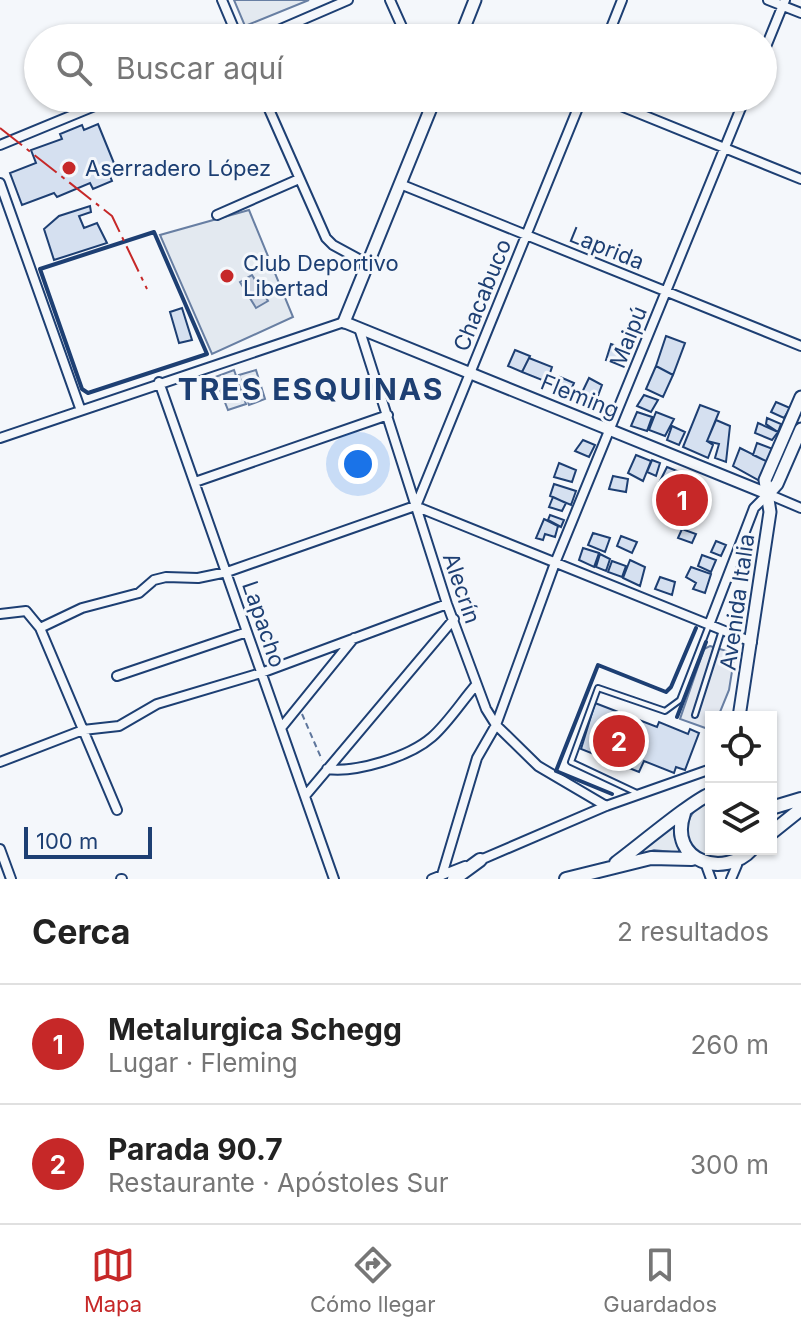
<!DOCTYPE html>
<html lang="es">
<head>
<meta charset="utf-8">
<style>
  :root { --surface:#fff; --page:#f2f2f2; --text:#222; --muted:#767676; --line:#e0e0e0; --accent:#c62828 }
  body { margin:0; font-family:Inter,sans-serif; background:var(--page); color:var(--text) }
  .controls { position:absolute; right:24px; bottom:24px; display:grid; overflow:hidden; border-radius:0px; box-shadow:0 2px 6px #0004 }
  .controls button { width:72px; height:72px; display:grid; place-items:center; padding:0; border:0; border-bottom:2px solid var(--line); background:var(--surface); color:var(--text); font:40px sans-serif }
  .scale { position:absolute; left:24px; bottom:20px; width:128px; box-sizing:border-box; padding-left:8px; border:4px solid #1d3f73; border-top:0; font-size:22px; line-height:28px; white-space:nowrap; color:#1d3f73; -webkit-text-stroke:6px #f4f7fb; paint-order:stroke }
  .you { position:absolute; left:358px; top:464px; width:28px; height:28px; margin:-20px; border:6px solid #fff; border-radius:50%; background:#1a73e8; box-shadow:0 0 0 12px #1a73e833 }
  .badge { display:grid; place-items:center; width:52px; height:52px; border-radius:50%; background:var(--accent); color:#fff; font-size:26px; font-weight:700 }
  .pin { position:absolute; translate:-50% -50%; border:4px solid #fff; box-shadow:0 2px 8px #0006 }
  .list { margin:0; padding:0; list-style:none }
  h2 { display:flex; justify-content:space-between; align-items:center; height:104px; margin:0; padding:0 32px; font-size:34px }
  h2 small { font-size:26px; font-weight:400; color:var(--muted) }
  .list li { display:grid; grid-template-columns:52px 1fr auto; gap:24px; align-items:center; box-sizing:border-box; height:120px; padding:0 32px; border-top:2px solid var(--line) }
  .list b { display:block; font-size:30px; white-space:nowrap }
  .list p { margin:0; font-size:26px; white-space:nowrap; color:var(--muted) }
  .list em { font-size:26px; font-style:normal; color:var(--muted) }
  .icon { flex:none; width:44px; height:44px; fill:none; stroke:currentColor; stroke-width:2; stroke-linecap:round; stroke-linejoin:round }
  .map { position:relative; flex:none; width:801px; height:879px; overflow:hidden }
  .search { position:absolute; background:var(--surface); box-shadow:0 2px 6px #0004; left:24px; right:24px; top:24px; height:88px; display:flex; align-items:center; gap:20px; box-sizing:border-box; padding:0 28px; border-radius:44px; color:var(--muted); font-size:30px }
  .sheet { height:344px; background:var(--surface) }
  nav { display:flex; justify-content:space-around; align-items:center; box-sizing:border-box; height:112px; border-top:2px solid var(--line); background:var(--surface); font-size:22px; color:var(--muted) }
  nav a { display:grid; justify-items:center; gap:4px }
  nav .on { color:var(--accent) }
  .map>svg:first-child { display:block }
  .green { fill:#e3e9f0; stroke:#687fa3; stroke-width:2 }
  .parking { fill:#e3e8f0; stroke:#687fa3; stroke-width:2 }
  .water { fill:#cfd7e4; stroke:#687fa3; stroke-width:2 }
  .building { fill:#d5e0f0; stroke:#1d3f73; stroke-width:2 }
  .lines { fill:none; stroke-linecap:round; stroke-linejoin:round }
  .service-casing { stroke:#1d3f73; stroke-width:8 }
  .minor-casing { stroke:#1d3f73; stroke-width:12 }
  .tertiary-casing { stroke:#1d3f73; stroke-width:14 }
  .secondary-casing { stroke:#1d3f73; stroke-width:15 }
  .trunk-casing { stroke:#1d3f73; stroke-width:16 }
  .path { stroke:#5e769c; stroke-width:2; stroke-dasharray:6 4; stroke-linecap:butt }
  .service { stroke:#f4f7fb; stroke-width:4 }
  .minor { stroke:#f4f7fb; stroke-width:8 }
  .tertiary { stroke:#f4f7fb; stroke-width:10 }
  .secondary { stroke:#f4f7fb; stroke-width:11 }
  .trunk { stroke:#f4f7fb; stroke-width:12 }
  .wall { stroke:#1d3f73; stroke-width:4 }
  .power { stroke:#c62828; stroke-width:2; stroke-dasharray:28 6 4 6; stroke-linecap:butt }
  .poi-dot { fill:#c62828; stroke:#f4f7fb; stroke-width:3 }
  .labels { text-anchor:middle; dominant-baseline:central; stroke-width:6; stroke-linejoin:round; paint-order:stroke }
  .poi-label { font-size:22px; fill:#1d3f73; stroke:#f4f7fb; text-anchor:start }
  .street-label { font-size:22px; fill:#1d3f73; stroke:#f4f7fb }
  .district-label { font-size:30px; font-weight:bold; letter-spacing:2px; fill:#1d3f73; stroke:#f4f7fb }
</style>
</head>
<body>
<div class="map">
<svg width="801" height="879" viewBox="0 0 801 879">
  <rect width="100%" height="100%" fill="#f4f7fb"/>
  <path class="green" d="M234 0H309L245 26Z
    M249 210 293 317 212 354 160 235Z
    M234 370 246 404 228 410 215 377Z
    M256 370 265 399 249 405 239 375Z
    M711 801V849H744L741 854 711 863 688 845C686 824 688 807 711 801Z
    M675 824 674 835 680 853 654 850 628 859Z"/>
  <path class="parking" d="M710 646 730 652 734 659 729 690 718 717H711V730L680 719 704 649Z"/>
  <path class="water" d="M252 275 268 301 256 308 240 282Z"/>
  <path class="building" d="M98 124 118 173 110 176 112 181 93 189 90 183 57 197 54 193 22 205 10 173 36 163 31 150 62 139 60 134 82 125 84 130Z
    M90 206 91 212 79 216 84 228 97 223 107 243 54 260 44 229 59 216Z
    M182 308 192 340 179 343 170 312Z
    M666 336 685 343 673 375 656 366Z
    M611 344 630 351 624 366 606 360Z
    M515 350 530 356 522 372 508 366Z
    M529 358 552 367 547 382 522 372Z
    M656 366 673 375 663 397 646 389Z
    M560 377 574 383 570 392 574 394 571 401 562 396 564 393 556 387Z
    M589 378 602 385 593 409 577 403Z
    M644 395 658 400 651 412 637 406Z
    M776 402 790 408 784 418 771 412Z
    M700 405 719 412 707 441 713 445 708 458 683 447Z
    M637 412 652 417 647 431 631 426Z
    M656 412 674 419 665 436 649 430Z
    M767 418 781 424 778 432 766 424Z
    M716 420 730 426 726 462 715 458 719 444 707 441Z
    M758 423 778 432 772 440 755 433Z
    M672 426 685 432 679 445 667 440Z
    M583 440 595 445 589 457 575 451Z
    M757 443 773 449 768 462 753 455Z
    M740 448 768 462 760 481 733 466Z
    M636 455 651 461 643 481 628 473Z
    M652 460 660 463 656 476 647 472Z
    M559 463 576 470 572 482 554 477Z
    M667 467 682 473 674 490 659 483Z
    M684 473 700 480 680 528 664 521Z
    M613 476 628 479 626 492 609 489Z
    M554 484 576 491 571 505 550 496Z
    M553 497 566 503 562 511 549 507Z
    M550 515 564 520 561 527 548 520Z
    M544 519 558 526 555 537 545 534 543 540 536 538Z
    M682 529 696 534 692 543 678 538Z
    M593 533 610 538 605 552 588 545Z
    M621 536 637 542 632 553 617 546Z
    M716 541 726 545 721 556 711 552Z
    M583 548 599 553 594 567 579 560Z
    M600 554 610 559 606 571 596 567Z
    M702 555 716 560 711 572 698 566Z
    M630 560 645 567 640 586 623 578Z
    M612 561 626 566 622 577 608 572Z
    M691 567 711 574 705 593 693 589 696 583 686 577Z
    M660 577 675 582 672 595 655 589Z
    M595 703 657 727 659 722 688 734 690 729 699 733 685 770 676 767 674 773 644 761 639 772 581 749Z"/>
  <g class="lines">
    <defs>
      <path id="service" d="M695 715 722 630
        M637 793 571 762 598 688 665 711 680 700 709 625"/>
      <path id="minor" d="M222 0 238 38
        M390 0 407 38
        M768 0 801 13
        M260 38 348 0
        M607 38 622 0
        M763 54 785 0
        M264 98 326 238 333 245 368 264
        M601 98 801 179
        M0 145 114 98
        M0 183 80 408
        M400 184 801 346
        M217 215 299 179
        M359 328 447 604 486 709 496 725 538 766 606 806
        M159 382 334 879
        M0 438 344 322
        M195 482 388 415
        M415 506 752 642
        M416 506 582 98
        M0 614 26 611 40 628 117 810
        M709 625 754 508 768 494 801 508
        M40 628 82 608 139 593 154 580 166 577 198 578 227 572 415 506
        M117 676 247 632
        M281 728 354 638
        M0 762 83 730 119 726 157 704 261 673 447 604
        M327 769C356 773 409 757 432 737 448 723 462 701 476 685
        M305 796 454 619
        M0 849 11 879
        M478 861 606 806 711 769
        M707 868 711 879
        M442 875 477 758 496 725 555 563 745 98
        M121 879H122
        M432 879 465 866
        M731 879 737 865"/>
      <path id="tertiary" d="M344 322 768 494"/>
      <path id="secondary" d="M460 38 475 0
        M344 322 435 98
        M768 494 777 484 801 429
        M739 717 770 512 765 480 801 397"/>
      <path id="trunk" d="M771 808 801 799
        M684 813C667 862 725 879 752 849
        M771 833 801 809
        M616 863C634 850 697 797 711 794
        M454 879 480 860
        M566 879 651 858 692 859"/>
    </defs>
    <use href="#service" class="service-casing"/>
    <use href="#minor" class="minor-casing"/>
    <use href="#tertiary" class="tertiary-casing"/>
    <use href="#secondary" class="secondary-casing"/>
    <use href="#trunk" class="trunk-casing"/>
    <path class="path" d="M302 714 322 760"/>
    <use href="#service" class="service"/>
    <use href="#minor" class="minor"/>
    <use href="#tertiary" class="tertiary"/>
    <use href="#secondary" class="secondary"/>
    <use href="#trunk" class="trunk"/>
    <path class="wall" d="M154 232 207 354 88 393 82 389 40 269Z
      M677 717 706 642
      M612 794 556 771 598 665 666 692 671 687 696 628"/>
    <path class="power" d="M0 128 112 216 147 289"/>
  </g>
  <g class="poi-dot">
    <circle cx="69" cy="168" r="8"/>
    <circle cx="227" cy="276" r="8"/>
  </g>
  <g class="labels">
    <g class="poi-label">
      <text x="85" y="168">Aserradero López</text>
      <text x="243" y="263">Club Deportivo<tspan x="243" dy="25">Libertad</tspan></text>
    </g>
    <g class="street-label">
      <text transform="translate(607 248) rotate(22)">Laprida</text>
      <text transform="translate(482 295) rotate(-68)">Chacabuco</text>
      <text transform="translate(628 337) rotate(-68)">Maipú</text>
      <text transform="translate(580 396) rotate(22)">Fleming</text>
      <text transform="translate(462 588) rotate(71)">Alecrín</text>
      <text transform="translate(737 602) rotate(-82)">Avenida Italia</text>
      <text transform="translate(264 624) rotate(71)">Lapacho</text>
    </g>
    <g class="district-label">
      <text x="311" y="389">TRES ESQUINAS</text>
    </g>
  </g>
</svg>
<div class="controls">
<button><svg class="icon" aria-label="locate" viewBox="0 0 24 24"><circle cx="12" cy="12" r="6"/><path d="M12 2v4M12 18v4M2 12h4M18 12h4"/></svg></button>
<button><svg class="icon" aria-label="layers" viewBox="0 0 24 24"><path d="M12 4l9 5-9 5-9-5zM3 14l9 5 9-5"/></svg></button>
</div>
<div class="scale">100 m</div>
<div class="you"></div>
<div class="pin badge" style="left:682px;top:500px">1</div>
<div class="pin badge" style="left:619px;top:741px">2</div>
<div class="search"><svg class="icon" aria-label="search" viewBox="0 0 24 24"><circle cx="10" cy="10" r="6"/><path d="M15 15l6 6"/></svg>Buscar aquí</div>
</div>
<section class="sheet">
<h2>Cerca<small>2 resultados</small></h2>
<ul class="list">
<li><span class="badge">1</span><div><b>Metalurgica Schegg</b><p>Lugar · Fleming</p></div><em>260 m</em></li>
<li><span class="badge">2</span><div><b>Parada 90.7</b><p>Restaurante · Apóstoles Sur</p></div><em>300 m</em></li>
</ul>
</section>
<nav>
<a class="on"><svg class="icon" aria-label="map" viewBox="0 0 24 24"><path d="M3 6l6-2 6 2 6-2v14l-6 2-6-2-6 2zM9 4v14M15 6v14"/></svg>Mapa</a>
<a><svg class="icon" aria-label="directions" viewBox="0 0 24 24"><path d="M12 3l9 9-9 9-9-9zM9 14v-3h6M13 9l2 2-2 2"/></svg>Cómo llegar</a>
<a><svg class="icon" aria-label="saved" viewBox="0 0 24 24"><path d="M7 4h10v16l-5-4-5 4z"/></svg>Guardados</a>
</nav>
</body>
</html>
